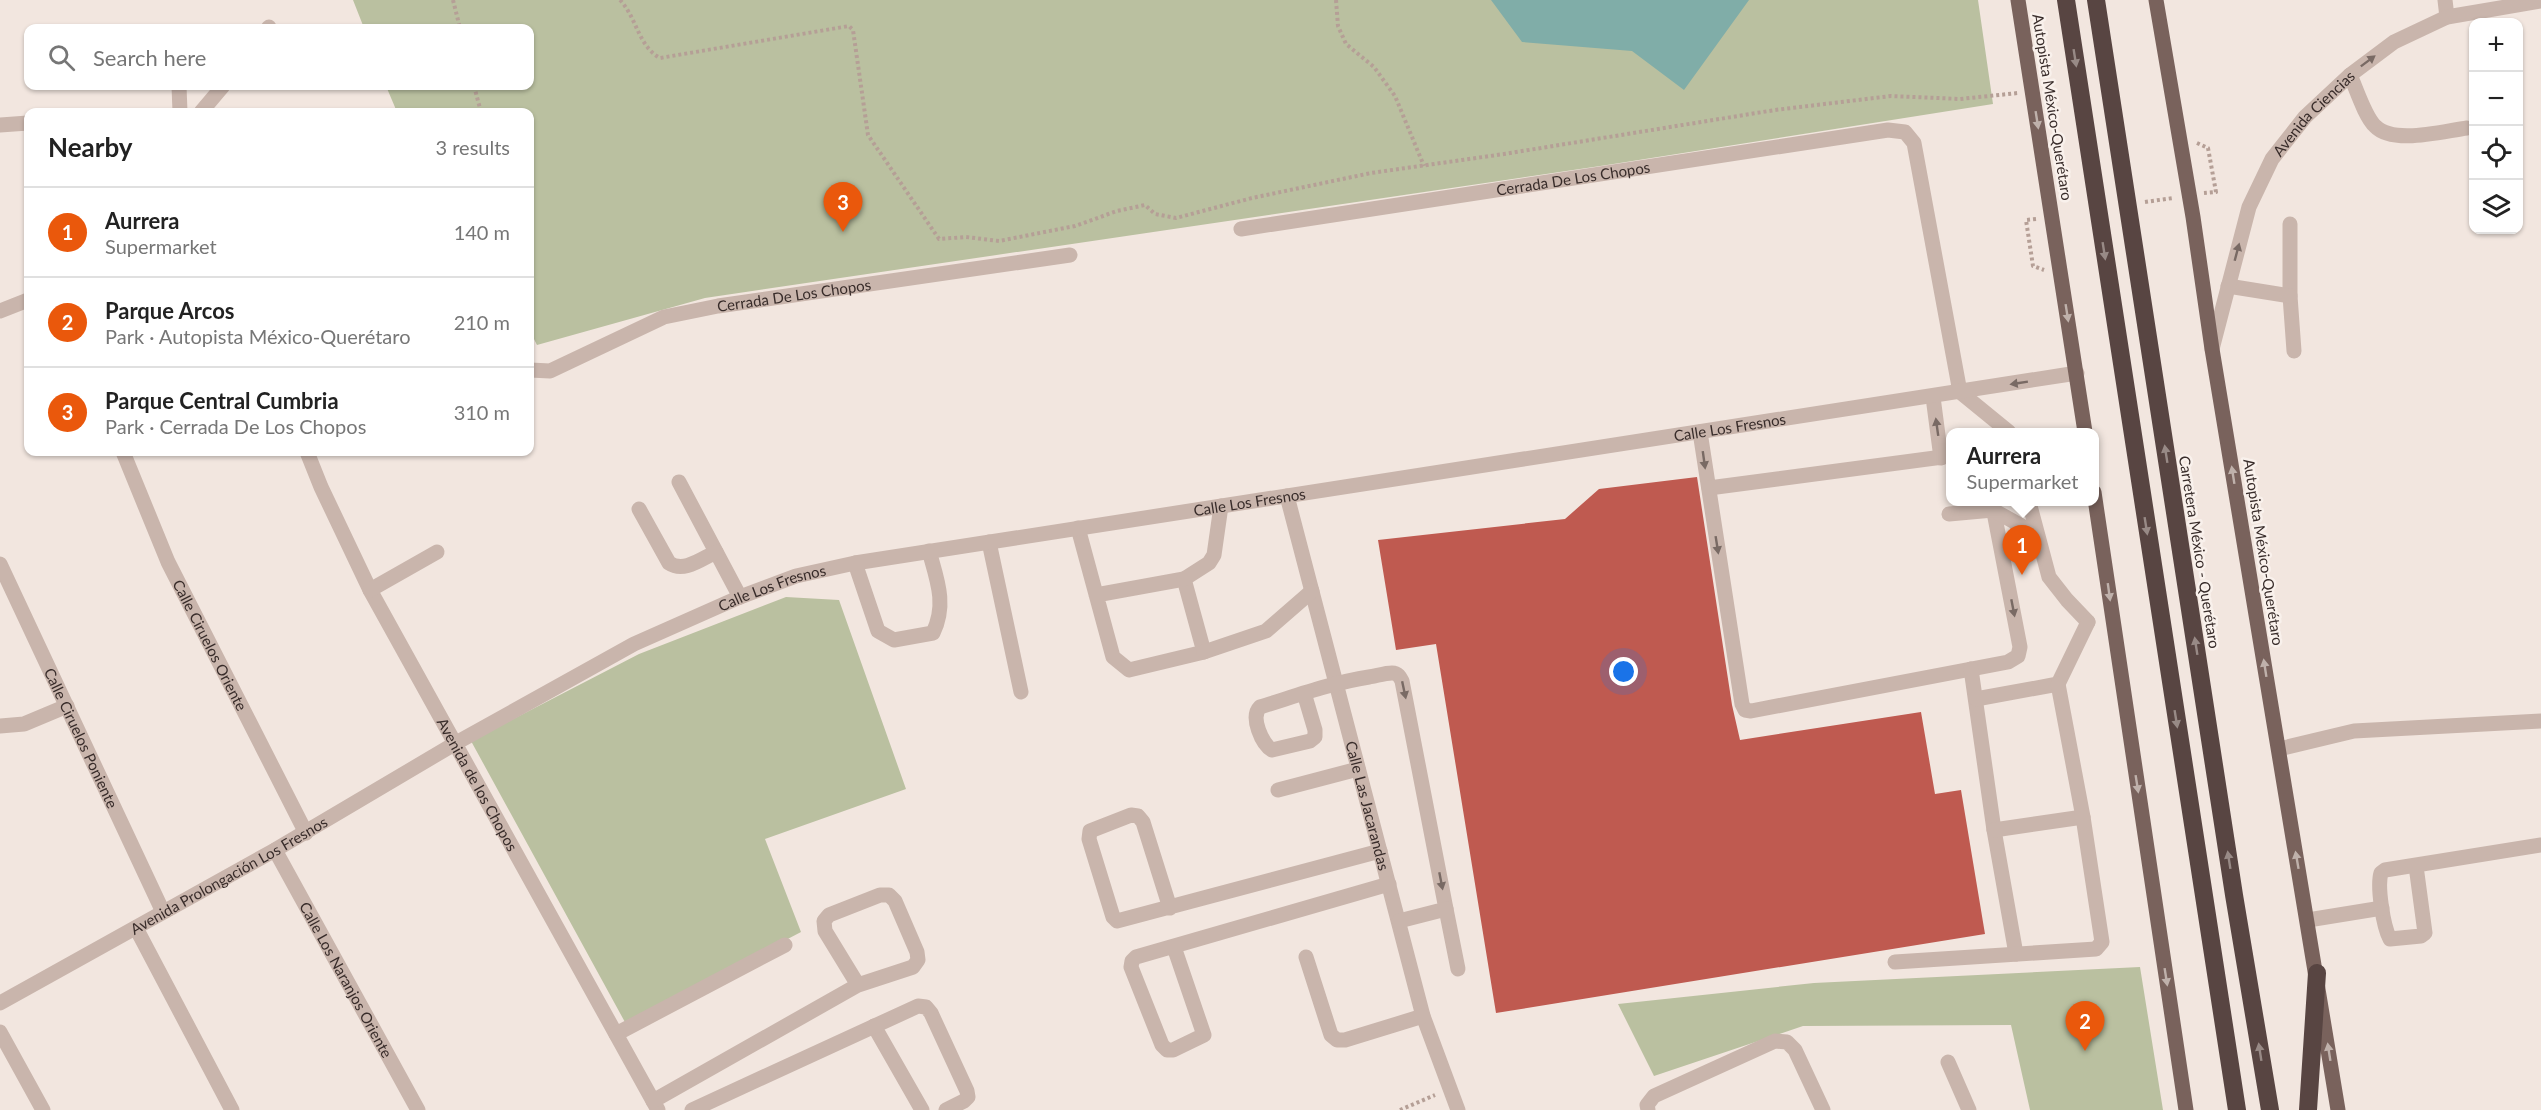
<!DOCTYPE html>
<html lang="en">
<head>
<meta charset="utf-8">
<style>
  :root { --surface:#fff; --page:#f2f2f2; --text:#222; --muted:#767676; --line:#e0e0e0; --accent:#ea580c }
  body { margin:0; font-family:Lato,sans-serif; background:var(--page); color:var(--text) }
  .controls { position:absolute; right:18px; top:18px; display:grid; overflow:hidden; border-radius:12px; box-shadow:0 2px 4px #0004 }
  .controls button { width:54px; height:54px; display:grid; place-items:center; padding:0; border:0; border-bottom:2px solid var(--line); background:var(--surface); color:var(--text); font:30px sans-serif }
  .you { position:absolute; left:1624px; top:672px; width:21px; height:21px; margin:-15px; border:4px solid #fff; border-radius:50%; background:#1a73e8; box-shadow:0 0 0 9px #1a73e833 }
  .badge { display:grid; place-items:center; width:39px; height:39px; border-radius:50%; background:var(--accent); color:#fff; font-size:20px; font-weight:700 }
  .pin { position:absolute; translate:-50% -50px; filter:drop-shadow(0 2px 3px #0008) }
  .pin::after { content:''; position:absolute; top:32px; width:21px; height:18px; background:inherit; clip-path:polygon(0 0,100% 0,50% 100%) }
  .popup { position:absolute; left:1946px; top:428px; width:153px; height:78px; box-sizing:border-box; display:grid; place-content:center; border-radius:12px; background:var(--surface); filter:drop-shadow(0 2px 4px #0005); font-size:20px; white-space:nowrap; color:var(--muted) }
  .popup b { font-size:22px; color:var(--text) }
  .popup::after { content:''; position:absolute; left:50%; top:100%; margin-left:-12px; border:12px solid transparent; border-top-color:var(--surface) }
  .list { margin:0; padding:0; list-style:none }
  h2 { display:flex; justify-content:space-between; align-items:center; height:78px; margin:0; padding:0 24px; font-size:26px }
  h2 small { font-size:20px; font-weight:400; color:var(--muted) }
  .list li { display:grid; grid-template-columns:39px 1fr auto; gap:18px; align-items:center; box-sizing:border-box; height:90px; padding:0 24px; border-top:2px solid var(--line) }
  .list b { display:block; font-size:22px; white-space:nowrap }
  .list p { margin:0; font-size:20px; white-space:nowrap; color:var(--muted) }
  .list em { font-size:20px; font-style:normal; color:var(--muted) }
  .icon { flex:none; width:33px; height:33px; fill:none; stroke:currentColor; stroke-width:2; stroke-linecap:round; stroke-linejoin:round }
  .map { position:relative; flex:none; width:2541px; height:1110px; overflow:hidden }
  .search { position:absolute; background:var(--surface); box-shadow:0 2px 4px #0004; left:24px; top:24px; width:510px; height:66px; display:flex; align-items:center; gap:15px; box-sizing:border-box; padding:0 21px; border-radius:12px; color:var(--muted); font-size:22px }
  .panel { position:absolute; background:var(--surface); box-shadow:0 2px 4px #0004; left:24px; top:108px; width:510px; height:348px; border-radius:12px }
  .map>svg:first-child { display:block }
  .green { fill:#bac0a0 }
  .water { fill:#80ada8 }
  .building { fill:#bf5a50 }
  .lines { fill:none; stroke-linecap:round; stroke-linejoin:round }
  .path { stroke:#b59f96; stroke-width:4; stroke-dasharray:3 3; stroke-linecap:butt }
  .minor { stroke:#c9b5ac; stroke-width:15 }
  .major { stroke:#79625c; stroke-width:15 }
  .highway { stroke:#584542; stroke-width:18 }
  .oneway { fill:#988a86 }
  .oneway2 { fill:#796a64 }
  .oneway3 { fill:#bfb1ab }
  .labels { text-anchor:middle; dominant-baseline:central; stroke-width:5; stroke-linejoin:round; paint-order:stroke }
  .street-label { font-size:15px; fill:#382c2a; stroke:#f9f1ec }
</style>
</head>
<body>
<div class="map">
<svg width="2541" height="1110" viewBox="0 0 2541 1110">
  <rect width="100%" height="100%" fill="#f2e6df"/>
  <path class="green" d="M353 0H1978L1993 104 1607 165 705 298 537 345 530 331V112H397L386 86H530V28H364Z
    M786 597 839 600 906 789 765 839 801 932 626 1024 471 741 639 654Z
    M2140 967 2163 1110H2030L2011 1025 1803 1026 1654 1076 1618 1004 1814 983Z"/>
  <path class="water" d="M1491 0H1749L1684 90 1632 51 1522 42Z"/>
  <path class="building" d="M1697 477 1732 705 1740 740 1921 712 1935 794 1961 790 1985 934 1496 1013 1436 644 1396 650 1378 540 1565 519 1599 489Z"/>
  <g class="lines">
    <path class="path" d="M453 0 460 28
      M620 0C637 18 638 46 660 58L849 26 853 30 868 135 939 239 966 237 999 241 1075 226 1117 211 1145 205 1155 214 1176 218 1252 198 1371 173 1504 154 1775 110 1891 96 1960 99 2018 93
      M1336 0 1338 26 1346 44 1374 67 1395 96 1424 166
      M474 86 481 112
      M2197 143 2208 148 2216 192 2204 193
      M2145 202 2173 198
      M2036 219 2026 220 2033 266 2044 270
      M1400 1110 1435 1095"/>
    <g class="minor">
      <path d="M2445 0 2447 17"/>
      <path d="M268 28 269 27"/>
      <path d="M2350 75C2356 88 2365 117 2375 126 2393 145 2443 131 2467 128"/>
      <path d="M179 86 180 112"/>
      <path d="M201 112 223 86"/>
      <path d="M0 125 28 123"/>
      <path d="M2290 224V296L2294 351"/>
      <path id="s1" d="M1241 229 1888 130 1905 132 1914 143 1960 392 2009 432"/>
      <path d="M2228 286 2290 296"/>
      <path d="M0 311 28 300"/>
      <path id="s2" d="M2212 349 2249 207 2272 159 2305 117 2350 75 2394 42 2447 17 2541 1"/>
      <path id="s3" d="M530 370 550 371 664 317 718 306 1070 255"/>
      <path d="M1933 397 1941 458"/>
      <path d="M1700 432 1742 704 1745 710 1751 711 2008 662 2018 656 2020 647 1992 502"/>
      <path id="s4" d="M123 452 168 562 306 833"/>
      <path id="s5" d="M307 452 321 487 370 590 658 1110"/>
      <path d="M679 482 740 597"/>
      <path d="M1709 488 1950 456"/>
      <path id="s6" d="M1287 496 1423 1016 1458 1110"/>
      <path d="M2029 502 2049 577 2067 600 2088 622"/>
      <path d="M639 509 669 563C684 573 701 559 716 552"/>
      <path d="M1949 514 1993 510 2036 534"/>
      <path d="M1078 528 1113 657 1129 670 1204 652 1184 579 1096 595"/>
      <path d="M989 542 1021 692"/>
      <path d="M855 563 878 631 894 640 933 633C947 604 937 580 929 551"/>
      <path id="s7" d="M0 564 163 912"/>
      <path d="M1184 579 1209 563 1214 555 1221 506"/>
      <path d="M370 590 437 552"/>
      <path d="M1204 652 1266 631 1312 591"/>
      <path d="M1971 669 1994 830 2016 954"/>
      <path d="M1304 693 1315 730V737L1310 741 1272 750C1262 744 1250 717 1260 707 1296 696 1331 683 1369 677 1376 676 1385 673 1392 673 1398 673 1400 677 1402 681L1446 909 1399 921"/>
      <path d="M1976 699 2058 684 2088 622"/>
      <path d="M0 726 24 724 67 706"/>
      <path d="M2279 749 2354 731 2541 721"/>
      <path d="M1278 790 1358 769"/>
      <path d="M1994 830 2083 817"/>
      <path id="s8" d="M275 850 418 1110"/>
      <path d="M2416 866 2425 933 2421 936 2390 939C2383 926 2377 886 2381 873L2385 870 2541 845"/>
      <path d="M1170 908 1143 822 1138 816 1131 815 1090 831 1089 839 1113 917 1117 921 1380 851"/>
      <path d="M1446 909 1458 969"/>
      <path d="M2308 920 2382 908"/>
      <path d="M136 928 232 1110"/>
      <path d="M1174 947 1204 1035 1173 1050H1167L1162 1045 1131 967 1132 961 1136 957 1389 884"/>
      <path d="M1306 957 1331 1035 1337 1040H1345L1423 1016"/>
      <path d="M1895 962 2096 949 2102 942 2083 817 2058 684"/>
      <path id="s9" d="M0 1003 275 850 456 743 634 644 740 597 796 576 855 563 2077 373"/>
      <path d="M874 1026 922 1110"/>
      <path d="M0 1032 43 1110"/>
      <path d="M616 1034 785 945"/>
      <path d="M1948 1062 1969 1110"/>
      <path d="M653 1101 858 985 913 967 918 960 917 952 895 901 889 895H880L829 915 824 921 825 931 858 985"/>
      <path d="M692 1110 918 1006 926 1007 931 1013 967 1091 968 1097 964 1101 946 1110"/>
      <path d="M1648 1110 1647 1105 1654 1096 1775 1041 1787 1042 1795 1050 1823 1110"/>
    </g>
    <path class="major" d="M2018 0 2085 432
      M2156 0 2193 217 2212 349 2338 1110
      M2094 492 2186 1110"/>
    <path class="highway" d="M2066 0 2237 1110
      M2096 0 2234 895 2270 1110
      M2308 1110 2317 973"/>
  </g>
  <defs><path id="oneway-solid" d="M-6-.8H1V-3.2L6.5 0L1 3.2V.8H-6Z" transform="scale(1.5)"/></defs>
  <g class="oneway">
    <use href="#oneway-solid" transform="translate(2075 58) rotate(81)"/>
    <use href="#oneway-solid" transform="translate(2104 251) rotate(81)"/>
    <use href="#oneway-solid" transform="translate(2166 454) rotate(-99)"/>
    <use href="#oneway-solid" transform="translate(2146 526) rotate(81)"/>
    <use href="#oneway-solid" transform="translate(2196 646) rotate(-99)"/>
    <use href="#oneway-solid" transform="translate(2176 719) rotate(81)"/>
    <use href="#oneway-solid" transform="translate(2229 860) rotate(-99)"/>
    <use href="#oneway-solid" transform="translate(2260 1052) rotate(-99)"/>
  </g>
  <g class="oneway2">
    <use href="#oneway-solid" transform="translate(2368 61) rotate(-37)"/>
    <use href="#oneway-solid" transform="translate(2237 252) rotate(-75)"/>
    <use href="#oneway-solid" transform="translate(2019 383) rotate(171)"/>
    <use href="#oneway-solid" transform="translate(1937 427) rotate(-98)"/>
    <use href="#oneway-solid" transform="translate(1704 460) rotate(82)"/>
    <use href="#oneway-solid" transform="translate(1717 545) rotate(81)"/>
    <use href="#oneway-solid" transform="translate(2013 608) rotate(79)"/>
    <use href="#oneway-solid" transform="translate(1404 690) rotate(78)"/>
    <use href="#oneway-solid" transform="translate(1441 881) rotate(79)"/>
  </g>
  <g class="oneway3">
    <use href="#oneway-solid" transform="translate(2037 120) rotate(81)"/>
    <use href="#oneway-solid" transform="translate(2067 313) rotate(81)"/>
    <use href="#oneway-solid" transform="translate(2233 475) rotate(-99)"/>
    <use href="#oneway-solid" transform="translate(2109 592) rotate(82)"/>
    <use href="#oneway-solid" transform="translate(2265 668) rotate(-99)"/>
    <use href="#oneway-solid" transform="translate(2137 784) rotate(81)"/>
    <use href="#oneway-solid" transform="translate(2297 860) rotate(-100)"/>
    <use href="#oneway-solid" transform="translate(2166 977) rotate(81)"/>
    <use href="#oneway-solid" transform="translate(2329 1052) rotate(-99)"/>
  </g>
  <g class="labels">
    <g class="street-label">
      <text transform="translate(2053 107) rotate(81)">Autopista México-Querétaro</text>
      <text stroke="none"><textPath href="#s2" startOffset="262">Avenida Ciencias</textPath></text>
      <text stroke="none"><textPath href="#s1" startOffset="336">Cerrada De Los Chopos</textPath></text>
      <text stroke="none"><textPath href="#s3" startOffset="278">Cerrada De Los Chopos</textPath></text>
      <text stroke="none"><textPath href="#s9" startOffset="1850">Calle Los Fresnos</textPath></text>
      <text stroke="none"><textPath href="#s9" startOffset="1364">Calle Los Fresnos</textPath></text>
      <text transform="translate(2200 552) rotate(81)">Carretera México - Querétaro</text>
      <text transform="translate(2264 552) rotate(81)">Autopista México-Querétaro</text>
      <text stroke="none"><textPath href="#s9" startOffset="878">Calle Los Fresnos</textPath></text>
      <text stroke="none"><textPath href="#s4" startOffset="212">Calle Ciruelos Oriente</textPath></text>
      <text stroke="none"><textPath href="#s7" startOffset="192">Calle Ciruelos Poniente</textPath></text>
      <text stroke="none"><textPath href="#s5" startOffset="374">Avenida de los Chopos</textPath></text>
      <text stroke="none"><textPath href="#s6" startOffset="320">Calle Las Jacarandas</textPath></text>
      <text stroke="none"><textPath href="#s9" startOffset="262">Avenida Prolongación Los Fresnos</textPath></text>
      <text stroke="none"><textPath href="#s8" startOffset="148">Calle Los Naranjos Oriente</textPath></text>
    </g>
  </g>
</svg>
<div class="controls">
<button>+</button>
<button>−</button>
<button><svg class="icon" aria-label="locate" viewBox="0 0 24 24"><circle cx="12" cy="12" r="6"/><path d="M12 2v4M12 18v4M2 12h4M18 12h4"/></svg></button>
<button><svg class="icon" aria-label="layers" viewBox="0 0 24 24"><path d="M12 4l9 5-9 5-9-5zM3 14l9 5 9-5"/></svg></button>
</div>
<div class="you"></div>
<div class="pin badge" style="left:2022px;top:575px">1</div>
<div class="popup"><b>Aurrera</b>Supermarket</div>
<div class="pin badge" style="left:2085px;top:1051px">2</div>
<div class="pin badge" style="left:843px;top:232px">3</div>
<div class="search"><svg class="icon" aria-label="search" viewBox="0 0 24 24"><circle cx="10" cy="10" r="6"/><path d="M15 15l6 6"/></svg>Search here</div>
<section class="panel">
<h2>Nearby<small>3 results</small></h2>
<ul class="list">
<li><span class="badge">1</span><div><b>Aurrera</b><p>Supermarket</p></div><em>140 m</em></li>
<li><span class="badge">2</span><div><b>Parque Arcos</b><p>Park · Autopista México-Querétaro</p></div><em>210 m</em></li>
<li><span class="badge">3</span><div><b>Parque Central Cumbria</b><p>Park · Cerrada De Los Chopos</p></div><em>310 m</em></li>
</ul>
</section>
</div>
</body>
</html>
